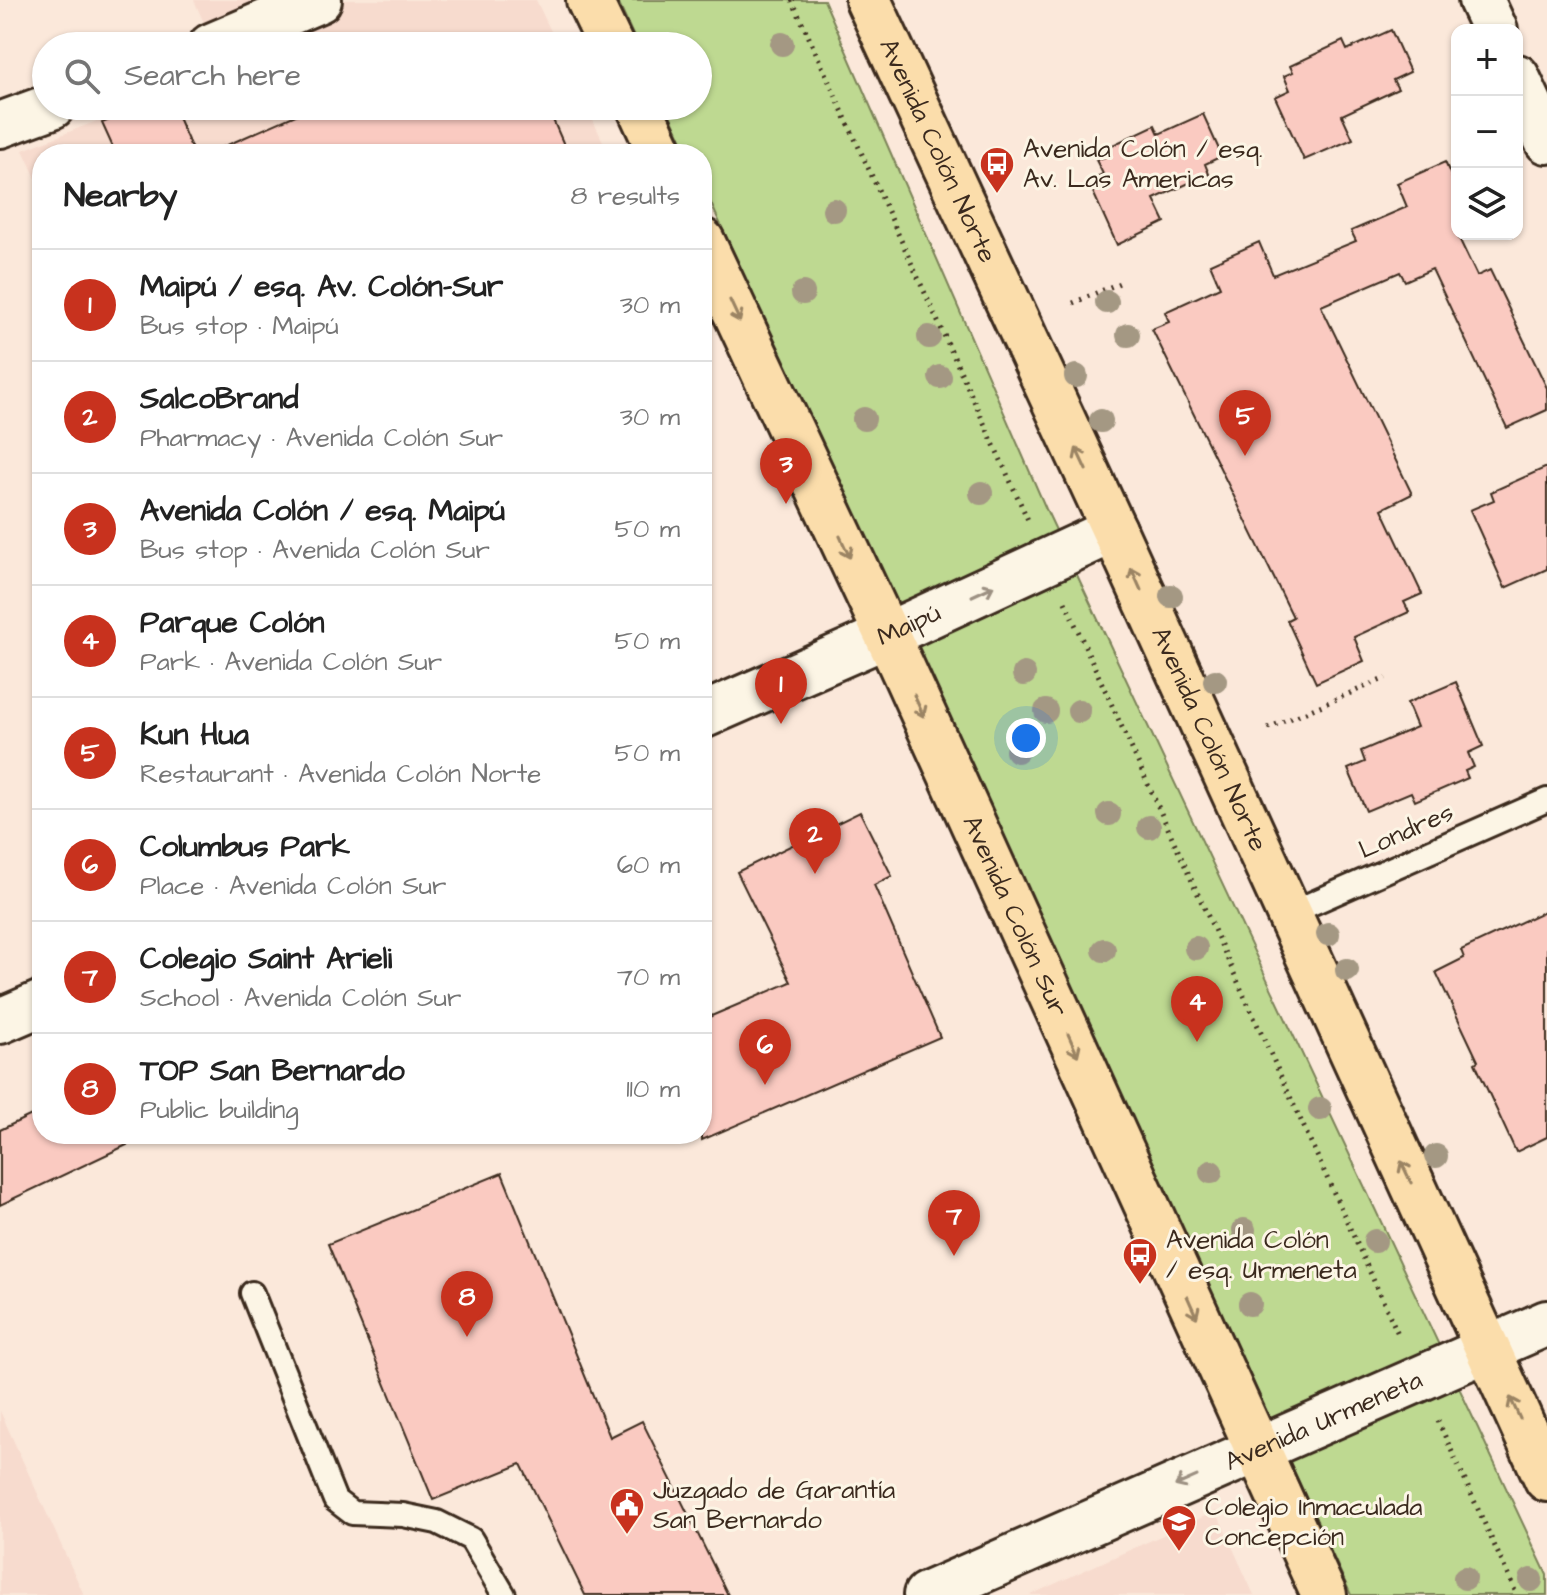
<!DOCTYPE html>
<html lang="en">
<head>
<meta charset="utf-8">
<style>
  :root { --surface:#fff; --page:#f6f6f6; --text:#222; --muted:#767676; --line:#e0e0e0; --accent:#c8321e }
  body { margin:0; font-family:"Architects Daughter",sans-serif; background:var(--page); color:var(--text) }
  .controls { position:absolute; right:24px; top:24px; display:grid; overflow:hidden; border-radius:16px; box-shadow:0 2px 6px #0004 }
  .controls button { width:72px; height:72px; display:grid; place-items:center; padding:0; border:0; border-bottom:2px solid var(--line); background:var(--surface); color:var(--text); font:40px sans-serif }
  .you { position:absolute; left:1026px; top:738px; width:28px; height:28px; margin:-20px; border:6px solid #fff; border-radius:50%; background:#1a73e8; box-shadow:0 0 0 12px #1a73e833 }
  .badge { display:grid; place-items:center; width:52px; height:52px; border-radius:50%; background:var(--accent); color:#fff; font-size:26px; font-weight:700 }
  .pin { position:absolute; translate:-50% -66px; filter:drop-shadow(0 2px 4px #0008) }
  .pin::after { content:''; position:absolute; top:42px; width:28px; height:24px; background:inherit; clip-path:polygon(0 0,100% 0,50% 100%) }
  .list { margin:0; padding:0; list-style:none }
  h2 { display:flex; justify-content:space-between; align-items:center; height:104px; margin:0; padding:0 32px; font-size:34px }
  h2 small { font-size:26px; font-weight:400; color:var(--muted) }
  .list li { display:grid; grid-template-columns:52px 1fr auto; gap:24px; align-items:center; box-sizing:border-box; height:112px; padding:0 32px; border-top:2px solid var(--line) }
  .list b { display:block; font-size:30px; white-space:nowrap }
  .list p { margin:0; font-size:26px; white-space:nowrap; color:var(--muted) }
  .list em { font-size:26px; font-style:normal; color:var(--muted) }
  .icon { flex:none; width:44px; height:44px; fill:none; stroke:currentColor; stroke-width:2; stroke-linecap:round; stroke-linejoin:round }
  .map { position:relative; flex:none; width:1547px; height:1595px; overflow:hidden }
  .search { position:absolute; background:var(--surface); box-shadow:0 2px 6px #0004; left:32px; top:32px; width:680px; height:88px; display:flex; align-items:center; gap:20px; box-sizing:border-box; padding:0 28px; border-radius:44px; color:var(--muted); font-size:30px }
  .panel { position:absolute; background:var(--surface); box-shadow:0 2px 6px #0004; left:32px; top:144px; width:680px; height:1000px; border-radius:32px }
  .map>svg:first-child { display:block }
  .built { fill:#f7dbce }
  .green { fill:#bed991; stroke:#7c8258; stroke-width:2 }
  .building { fill:#facac1; stroke:#3b2a1e; stroke-width:2 }
  .lines { fill:none; stroke-linecap:round; stroke-linejoin:round }
  .lane-casing { stroke:#3b2a1e; stroke-width:28 }
  .street-casing { stroke:#3b2a1e; stroke-width:50 }
  .secondary-casing { stroke:#3b2a1e; stroke-width:50 }
  .primary-casing { stroke:#3b2a1e; stroke-width:50 }
  .path { stroke:#3b2a1e; stroke-width:5; stroke-dasharray:2 6; stroke-linecap:butt }
  .lane { stroke:#fcf5e5; stroke-width:22 }
  .street { stroke:#fcf5e5; stroke-width:44 }
  .secondary { stroke:#fcf5e5; stroke-width:44 }
  .primary { stroke:#fbddab; stroke-width:44 }
  .tree { fill:#a49883 }
  .oneway { stroke:#9b8464 }
  .oneway2 { stroke:#9c9082 }
  .labels { text-anchor:middle; dominant-baseline:central; stroke-width:6; stroke-linejoin:round; paint-order:stroke }
  .poi-label { font-size:26px; fill:#3b2a1e; stroke:#fcf5e5; text-anchor:start }
  .street-label { font-size:26px; fill:#3b2a1e; stroke:#fcf5e5 }
</style>
</head>
<body>
<div class="map">
<svg width="1547" height="1595" viewBox="0 0 1547 1595">
  <rect width="100%" height="100%" fill="#fbe8da"/>
  <filter id="ink" filterUnits="userSpaceOnUse"><feTurbulence type="fractalNoise" baseFrequency=".0125" numOctaves="2"/><feDisplacementMap in="SourceGraphic" scale="16" xChannelSelector="R" yChannelSelector="G"/><feConvolveMatrix kernelMatrix="1 2 1 2 8 2 1 2 1" color-interpolation-filters="sRGB"/></filter>
  <g filter="url(#ink)">
    <path class="built" d="M194 0H536L558 46H214Z
      M135 106H586L609 154H42V191L23 150Z
      M0 1411 84 1595H0Z
      M1216 1511 1254 1595H1030Z"/>
    <path class="green" d="M617 0H824L1046 509 1547 1575V1595H1351L702 184V154H688L666 106H698V46H638Z"/>
    <path class="building" d="M1391 30 1410 72 1393 80 1398 89 1342 115 1353 139 1304 160 1275 97 1290 90 1284 76 1293 72 1290 66 1343 41 1347 50Z
      M479 33 519 41 521 46H450Z
      M143 106H173L194 154H116L102 123Z
      M316 106H547L568 154H207Z
      M1203 114 1222 156 1205 164 1209 174 1154 199 1165 222 1117 245 1088 181 1103 174 1096 160 1105 157 1102 150 1155 125 1159 134Z
      M1445 162 1457 189V234L1477 276 1490 270 1547 388V410L1507 428 1432 269 1405 281 1400 272 1321 306 1412 494 1382 509 1422 594 1404 602 1409 612 1354 637 1364 661 1316 683 1287 620 1293 617 1152 329 1169 322 1165 312 1220 287 1210 264 1259 242 1273 275 1356 241 1351 231 1407 207 1397 183Z
      M1547 467V569L1505 588 1470 510 1494 500 1491 492Z
      M1456 682 1483 746 1468 753 1474 767 1465 771 1468 778 1415 801 1411 792 1366 811 1348 769 1365 762 1361 751 1417 727 1407 703Z
      M860 812 892 876 874 885 940 1037 702 1140V1020L791 982 737 872Z
      M1547 910V1137L1516 1152 1475 1063 1478 1061 1436 972 1464 958 1461 950Z
      M42 1110V1134H150L0 1205V1130Z
      M502 1173 610 1437 642 1421 728 1595H585L521 1464 433 1500 328 1244Z"/>
    <g class="lines">
      <defs>
        <path id="lane" d="M1288 914 1547 800
          M252 1293 335 1500 352 1513 403 1515 437 1522 471 1539 504 1595"/>
        <path id="street" d="M1481 0 1495 30
          M1517 77 1547 141"/>
        <g id="secondary">
          <path d="M211 46 319 0"/>
          <path d="M0 125 52 106"/>
          <path id="s1" d="M702 716 887 635 1114 530"/>
          <path d="M0 1021 42 1003"/>
          <path id="s2" d="M926 1595 1547 1323"/>
        </g>
        <g id="primary">
          <path d="M589 0 611 46"/>
          <path id="s3" d="M868 0 1114 530 1547 1479"/>
          <path d="M639 106 661 154"/>
          <path id="s4" d="M702 241 901 665 1324 1595"/>
        </g>
      </defs>
      <use href="#lane" class="lane-casing"/>
      <use href="#street" class="street-casing"/>
      <use href="#secondary" class="secondary-casing"/>
      <use href="#primary" class="primary-casing"/>
      <path class="path" d="M792 0 1028 520
        M1073 303 1124 281
        M1065 602 1399 1336
        M1268 728 1386 678
        M1438 1421 1517 1595"/>
      <use href="#lane" class="lane"/>
      <use href="#street" class="street"/>
      <use href="#secondary" class="secondary"/>
      <use href="#primary" class="primary"/>
    </g>
    <g class="tree">
      <circle cx="782" cy="44" r="12"/>
      <circle cx="834" cy="210" r="12"/>
      <circle cx="803" cy="293" r="12"/>
      <circle cx="1107" cy="302" r="12"/>
      <circle cx="1128" cy="335" r="12"/>
      <circle cx="929" cy="337" r="12"/>
      <circle cx="1076" cy="376" r="12"/>
      <circle cx="940" cy="377" r="12"/>
      <circle cx="864" cy="419" r="12"/>
      <circle cx="1101" cy="421" r="12"/>
      <circle cx="981" cy="493" r="12"/>
      <circle cx="1171" cy="596" r="12"/>
      <circle cx="1024" cy="674" r="12"/>
      <circle cx="1215" cy="681" r="12"/>
      <circle cx="1046" cy="711" r="12"/>
      <circle cx="1079" cy="711" r="12"/>
      <circle cx="1017" cy="751" r="12"/>
      <circle cx="1109" cy="814" r="12"/>
      <circle cx="1149" cy="827" r="12"/>
      <circle cx="1328" cy="934" r="12"/>
      <circle cx="1196" cy="948" r="12"/>
      <circle cx="1104" cy="950" r="12"/>
      <circle cx="1347" cy="970" r="12"/>
      <circle cx="1320" cy="1109" r="12"/>
      <circle cx="1436" cy="1156" r="12"/>
      <circle cx="1211" cy="1172" r="12"/>
      <circle cx="1244" cy="1230" r="12"/>
      <circle cx="1375" cy="1241" r="12"/>
      <circle cx="1250" cy="1304" r="12"/>
      <circle cx="1465" cy="1578" r="12"/>
      <circle cx="1531" cy="1580" r="12"/>
    </g>
    <defs><path id="oneway-shaft" d="M-6 0H5M1.5-3L5.5 0L1.5 3" fill="none" stroke-width="1.6" stroke-linecap="round" stroke-linejoin="round" transform="scale(2)"/></defs>
    <g class="oneway">
      <use href="#oneway-shaft" transform="translate(735 311) rotate(65)"/>
      <use href="#oneway-shaft" transform="translate(1081 459) rotate(-115)"/>
      <use href="#oneway-shaft" transform="translate(845 547) rotate(65)"/>
      <use href="#oneway-shaft" transform="translate(1136 579) rotate(-114)"/>
      <use href="#oneway-shaft" transform="translate(919 706) rotate(66)"/>
      <use href="#oneway-shaft" transform="translate(1073 1045) rotate(66)"/>
      <use href="#oneway-shaft" transform="translate(1406 1172) rotate(-115)"/>
      <use href="#oneway-shaft" transform="translate(1192 1307) rotate(66)"/>
      <use href="#oneway-shaft" transform="translate(1515 1408) rotate(-115)"/>
    </g>
    <g class="oneway2">
      <use href="#oneway-shaft" transform="translate(983 591) rotate(-25)"/>
      <use href="#oneway-shaft" transform="translate(1186 1481) rotate(156)"/>
    </g>
  </g>
  <defs>
    <symbol id="bus-pin" viewBox="-11 -11 22 30"><path d="M0 17L-7.5 6A9.5 9.5 0 1 1 7.5 6Z" fill="#c8321e" stroke="#fcf5e5"/><path d="M-5-6H5V4H4V6H2V4H-2V6H-4V4H-5ZM-3.5-4V0h7V-4ZM-3.5 1.2v1.5H-2V1.2ZM2 1.2v1.5H3.5V1.2Z" fill="#fff"/></symbol>
    <symbol id="civic-pin" viewBox="-11 -11 22 30"><path d="M0 17L-7.5 6A9.5 9.5 0 1 1 7.5 6Z" fill="#c8321e" stroke="#fcf5e5"/><path d="M-.6-6.5H3V-4.5H.6V-3L4-1V1h2V6H-6V1h2V-1L-.6-3ZM-1.2 2.5V6h2.4V2.5Z" fill="#fff"/></symbol>
    <symbol id="school-pin" viewBox="-11 -11 22 30"><path d="M0 17L-7.5 6A9.5 9.5 0 1 1 7.5 6Z" fill="#c8321e" stroke="#fcf5e5"/><path d="M0-5L7-2L0 1L-7-2ZM-4 1L0 2.5L4 1V4Q0 6-4 4Z" fill="#fff"/></symbol>
  </defs>
  <g fill-rule="evenodd">
    <use href="#bus-pin" x="977" y="144" width="40" height="54"/>
    <use href="#bus-pin" x="1120" y="1235" width="40" height="54"/>
    <use href="#civic-pin" x="607" y="1485" width="40" height="54"/>
    <use href="#school-pin" x="1159" y="1502" width="40" height="54"/>
  </g>
  <g class="labels">
    <g class="poi-label">
      <text x="1023" y="149">Avenida Colón / esq.<tspan x="1023" dy="30">Av. Las Americas</tspan></text>
      <text x="1166" y="1240">Avenida Colón<tspan x="1166" dy="30">/ esq. Urmeneta</tspan></text>
      <text x="653" y="1490">Juzgado de Garantía<tspan x="653" dy="30">San Bernardo</tspan></text>
      <text x="1205" y="1507">Colegio Inmaculada<tspan x="1205" dy="30">Concepción</tspan></text>
    </g>
    <g class="street-label">
      <text stroke="none"><textPath href="#s3" startOffset="166">Avenida Colón Norte</textPath></text>
      <text stroke="none"><textPath href="#s1" startOffset="226">Maipú</textPath></text>
      <text stroke="none"><textPath href="#s3" startOffset="814">Avenida Colón Norte</textPath></text>
      <text transform="translate(1406 831) rotate(-24)">Londres</text>
      <text stroke="none"><textPath href="#s4" startOffset="744">Avenida Colón Sur</textPath></text>
      <text stroke="none"><textPath href="#s2" startOffset="434">Avenida Urmeneta</textPath></text>
    </g>
  </g>
</svg>
<div class="controls">
<button>+</button>
<button>−</button>
<button><svg class="icon" aria-label="layers" viewBox="0 0 24 24"><path d="M12 4l9 5-9 5-9-5zM3 14l9 5 9-5"/></svg></button>
</div>
<div class="you"></div>
<div class="pin badge" style="left:781px;top:724px">1</div>
<div class="pin badge" style="left:815px;top:874px">2</div>
<div class="pin badge" style="left:786px;top:504px">3</div>
<div class="pin badge" style="left:1197px;top:1042px">4</div>
<div class="pin badge" style="left:1245px;top:456px">5</div>
<div class="pin badge" style="left:765px;top:1085px">6</div>
<div class="pin badge" style="left:954px;top:1256px">7</div>
<div class="pin badge" style="left:467px;top:1337px">8</div>
<div class="search"><svg class="icon" aria-label="search" viewBox="0 0 24 24"><circle cx="10" cy="10" r="6"/><path d="M15 15l6 6"/></svg>Search here</div>
<section class="panel">
<h2>Nearby<small>8 results</small></h2>
<ul class="list">
<li><span class="badge">1</span><div><b>Maipú / esq. Av. Colón-Sur</b><p>Bus stop · Maipú</p></div><em>30 m</em></li>
<li><span class="badge">2</span><div><b>SalcoBrand</b><p>Pharmacy · Avenida Colón Sur</p></div><em>30 m</em></li>
<li><span class="badge">3</span><div><b>Avenida Colón / esq. Maipú</b><p>Bus stop · Avenida Colón Sur</p></div><em>50 m</em></li>
<li><span class="badge">4</span><div><b>Parque Colón</b><p>Park · Avenida Colón Sur</p></div><em>50 m</em></li>
<li><span class="badge">5</span><div><b>Kun Hua</b><p>Restaurant · Avenida Colón Norte</p></div><em>50 m</em></li>
<li><span class="badge">6</span><div><b>Columbus Park</b><p>Place · Avenida Colón Sur</p></div><em>60 m</em></li>
<li><span class="badge">7</span><div><b>Colegio Saint Arieli</b><p>School · Avenida Colón Sur</p></div><em>70 m</em></li>
<li><span class="badge">8</span><div><b>TOP San Bernardo</b><p>Public building</p></div><em>110 m</em></li>
</ul>
</section>
</div>
</body>
</html>
